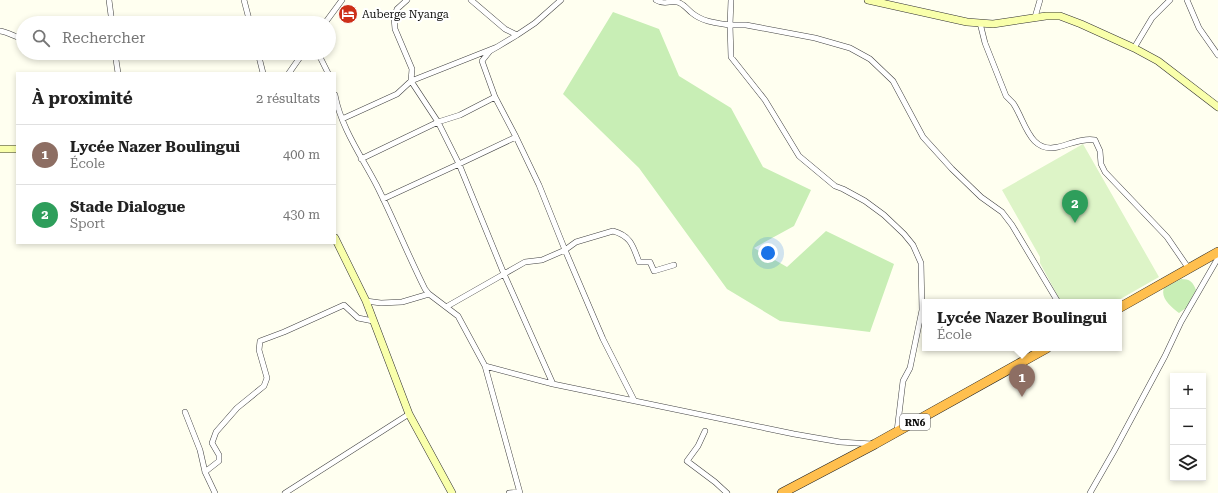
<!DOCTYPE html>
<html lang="fr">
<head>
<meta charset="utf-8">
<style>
  :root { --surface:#fff; --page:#f6f6f6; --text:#222; --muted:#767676; --line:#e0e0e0; --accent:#7c3aed }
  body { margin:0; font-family:"Roboto Serif",serif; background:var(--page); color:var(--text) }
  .controls { position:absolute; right:12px; bottom:12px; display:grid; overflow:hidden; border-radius:0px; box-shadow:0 2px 6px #0003 }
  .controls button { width:36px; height:36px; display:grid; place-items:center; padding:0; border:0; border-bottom:1px solid var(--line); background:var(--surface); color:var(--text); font:20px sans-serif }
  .you { position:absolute; left:768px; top:253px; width:14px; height:14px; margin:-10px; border:3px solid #fff; border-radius:50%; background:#1a73e8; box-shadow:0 0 0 6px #1a73e833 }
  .badge { display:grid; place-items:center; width:26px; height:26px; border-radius:50%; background:var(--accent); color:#fff; font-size:13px; font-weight:700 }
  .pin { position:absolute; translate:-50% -33px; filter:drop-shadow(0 1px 2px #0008) }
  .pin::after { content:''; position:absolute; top:21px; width:14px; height:12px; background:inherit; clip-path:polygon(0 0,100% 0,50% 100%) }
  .popup { position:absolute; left:922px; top:299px; width:200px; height:52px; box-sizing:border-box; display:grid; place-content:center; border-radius:0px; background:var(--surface); filter:drop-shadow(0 1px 3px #0005); font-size:13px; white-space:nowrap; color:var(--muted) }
  .popup b { font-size:15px; color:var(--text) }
  .popup::after { content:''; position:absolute; left:50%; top:100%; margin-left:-8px; border:8px solid transparent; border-top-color:var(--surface) }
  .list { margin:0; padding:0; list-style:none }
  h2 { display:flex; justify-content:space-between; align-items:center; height:52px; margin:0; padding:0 16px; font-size:17px }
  h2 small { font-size:13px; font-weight:400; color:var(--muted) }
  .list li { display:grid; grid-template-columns:26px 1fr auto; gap:12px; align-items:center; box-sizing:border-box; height:60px; padding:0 16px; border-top:1px solid var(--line) }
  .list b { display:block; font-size:15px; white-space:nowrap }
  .list p { margin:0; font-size:13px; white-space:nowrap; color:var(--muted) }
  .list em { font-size:13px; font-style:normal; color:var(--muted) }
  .icon { flex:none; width:22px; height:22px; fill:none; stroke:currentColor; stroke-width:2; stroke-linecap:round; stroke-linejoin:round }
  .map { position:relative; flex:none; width:1218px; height:493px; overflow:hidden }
  .search { position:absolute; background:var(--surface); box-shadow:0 2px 6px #0003; left:16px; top:16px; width:320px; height:44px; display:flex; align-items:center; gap:10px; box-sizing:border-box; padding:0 14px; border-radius:22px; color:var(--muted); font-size:15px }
  .panel { position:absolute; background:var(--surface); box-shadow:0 2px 6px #0003; left:16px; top:72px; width:320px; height:172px; border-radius:0px }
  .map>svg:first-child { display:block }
  .green { fill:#c8eeb5 }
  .pitch { fill:#ddf4c7 }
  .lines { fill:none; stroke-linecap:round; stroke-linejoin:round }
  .street-casing { stroke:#414141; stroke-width:6 }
  .secondary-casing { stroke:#303030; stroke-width:8 }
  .highway-casing { stroke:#1f1f1f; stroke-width:10 }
  .street { stroke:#fff; stroke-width:5 }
  .secondary { stroke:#f9ffab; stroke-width:7 }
  .highway { stroke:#ffbf4e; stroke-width:9 }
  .labels { text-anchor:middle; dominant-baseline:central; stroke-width:4; stroke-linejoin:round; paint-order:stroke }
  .shield { fill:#fff; stroke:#565656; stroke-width:1 }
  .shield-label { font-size:10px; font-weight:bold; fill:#0e0e0e }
  .poi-label { font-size:11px; fill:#0e0e0e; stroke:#fff; text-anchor:start }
</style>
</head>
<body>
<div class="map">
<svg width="1218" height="493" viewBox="0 0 1218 493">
  <rect width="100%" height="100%" fill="#fffff0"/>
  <path class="green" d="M613 12 659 29 679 76 731 108 763 167 811 190 794 226 754 248 787 267 826 231 894 264 870 332 780 321 727 289 639 168 563 94Z
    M1181 279C1190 279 1193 282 1196 290L1186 308 1179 313C1171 307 1160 298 1164 288Z"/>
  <path class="pitch" d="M1083 144 1159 277 1115 302H1061L1040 263V257L1002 190Z"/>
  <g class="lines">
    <defs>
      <path id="street" d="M109 0 112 23
        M244 0 250 23
        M471 0 505 29 517 35 535 23 561 0
        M656 0C666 6 669 0 677 2 683 3 687 9 692 13 703 22 716 23 730 25L731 57 765 100 799 156 835 186 843 189 865 201 884 215 904 234 913 245 921 263 922 310 910 368 903 381 897 431
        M731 0 730 25H746L815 38 850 48 870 59 893 81 923 137 952 169 981 197 1002 212 1012 225 1058 302
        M1187 0 1199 28 1218 55
        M1035 17 1040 0
        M325 23 342 0
        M980 23 985 43 1006 96C1008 98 1011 101 1013 103 1025 120 1029 154 1058 147 1070 144 1083 138 1095 140L1100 151 1101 164 1105 172 1167 237 1189 269
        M0 31C8 32 15 37 23 39
        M1134 48 1152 18 1170 0
        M115 53 118 73
        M258 53 263 73
        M318 53 328 73
        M289 73 303 53
        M335 95C341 128 362 157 377 186 394 220 408 255 425 289L429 294 458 316 485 366 520 493
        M495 97 460 115 438 122 411 81 497 47 517 35
        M342 119 397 94 411 81 412 69 395 29 394 18 397 9 407 0
        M516 137 539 185 565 250 542 260 525 262 504 274 553 384
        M361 159 438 122 459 164 516 137 495 97 482 61 490 51 497 47
        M383 199 459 164 504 274 446 307
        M366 301 381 303 402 302 429 294
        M485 366 553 384 794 434 840 442 872 444
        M634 400 603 339 565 250 576 242 613 231C631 236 633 246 639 262H650L654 271 674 265
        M185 412 200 450 205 472 215 493
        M705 431 698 446 687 461 715 482 727 493
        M205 472 219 461V455L212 443 216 432 237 408 264 386 267 378 259 350 260 341 284 332 344 305 358 318 373 321
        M285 493 409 414
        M509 493 519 492
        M1090 493 1114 451 1165 356 1181 322 1218 258"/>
      <path id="secondary" d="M868 0 967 22 993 24 1046 16H1060L1081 24 1134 48 1158 61 1218 107
        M0 149H17
        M335 238 366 301 409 414 452 493"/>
      <path id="highway" d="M1119 308 1218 252
        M782 493 875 444 1047 348"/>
    </defs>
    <use href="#street" class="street-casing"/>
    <use href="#secondary" class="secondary-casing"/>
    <use href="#highway" class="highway-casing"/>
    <use href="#street" class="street"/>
    <use href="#secondary" class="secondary"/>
    <use href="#highway" class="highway"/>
  </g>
  <defs>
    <symbol id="hotel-disc" viewBox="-11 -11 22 22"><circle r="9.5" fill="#cd3018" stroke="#fff"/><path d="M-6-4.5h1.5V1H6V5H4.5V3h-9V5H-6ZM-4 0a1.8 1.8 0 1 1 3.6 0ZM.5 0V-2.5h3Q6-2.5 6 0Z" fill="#fff"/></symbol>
  </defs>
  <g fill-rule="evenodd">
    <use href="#hotel-disc" x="337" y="3" width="22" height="22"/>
  </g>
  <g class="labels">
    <rect class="shield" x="900" y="414" width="30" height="16" rx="3"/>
    <g class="shield-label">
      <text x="915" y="422">RN6</text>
    </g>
    <g class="poi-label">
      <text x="362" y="14">Auberge Nyanga</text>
    </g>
  </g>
</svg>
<div class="controls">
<button>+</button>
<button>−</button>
<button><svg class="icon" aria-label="layers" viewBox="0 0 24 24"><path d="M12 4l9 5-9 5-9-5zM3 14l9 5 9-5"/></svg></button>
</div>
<div class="you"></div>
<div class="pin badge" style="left:1022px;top:397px;background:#8d6e63">1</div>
<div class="popup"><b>Lycée Nazer Boulingui</b>École</div>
<div class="pin badge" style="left:1075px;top:223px;background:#2e9e5b">2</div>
<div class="search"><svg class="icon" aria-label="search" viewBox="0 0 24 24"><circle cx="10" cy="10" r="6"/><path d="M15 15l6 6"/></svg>Rechercher</div>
<section class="panel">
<h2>À proximité<small>2 résultats</small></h2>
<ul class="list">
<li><span class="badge" style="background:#8d6e63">1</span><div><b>Lycée Nazer Boulingui</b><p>École</p></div><em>400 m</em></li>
<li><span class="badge" style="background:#2e9e5b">2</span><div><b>Stade Dialogue</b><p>Sport</p></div><em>430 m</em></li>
</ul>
</section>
</div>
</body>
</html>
